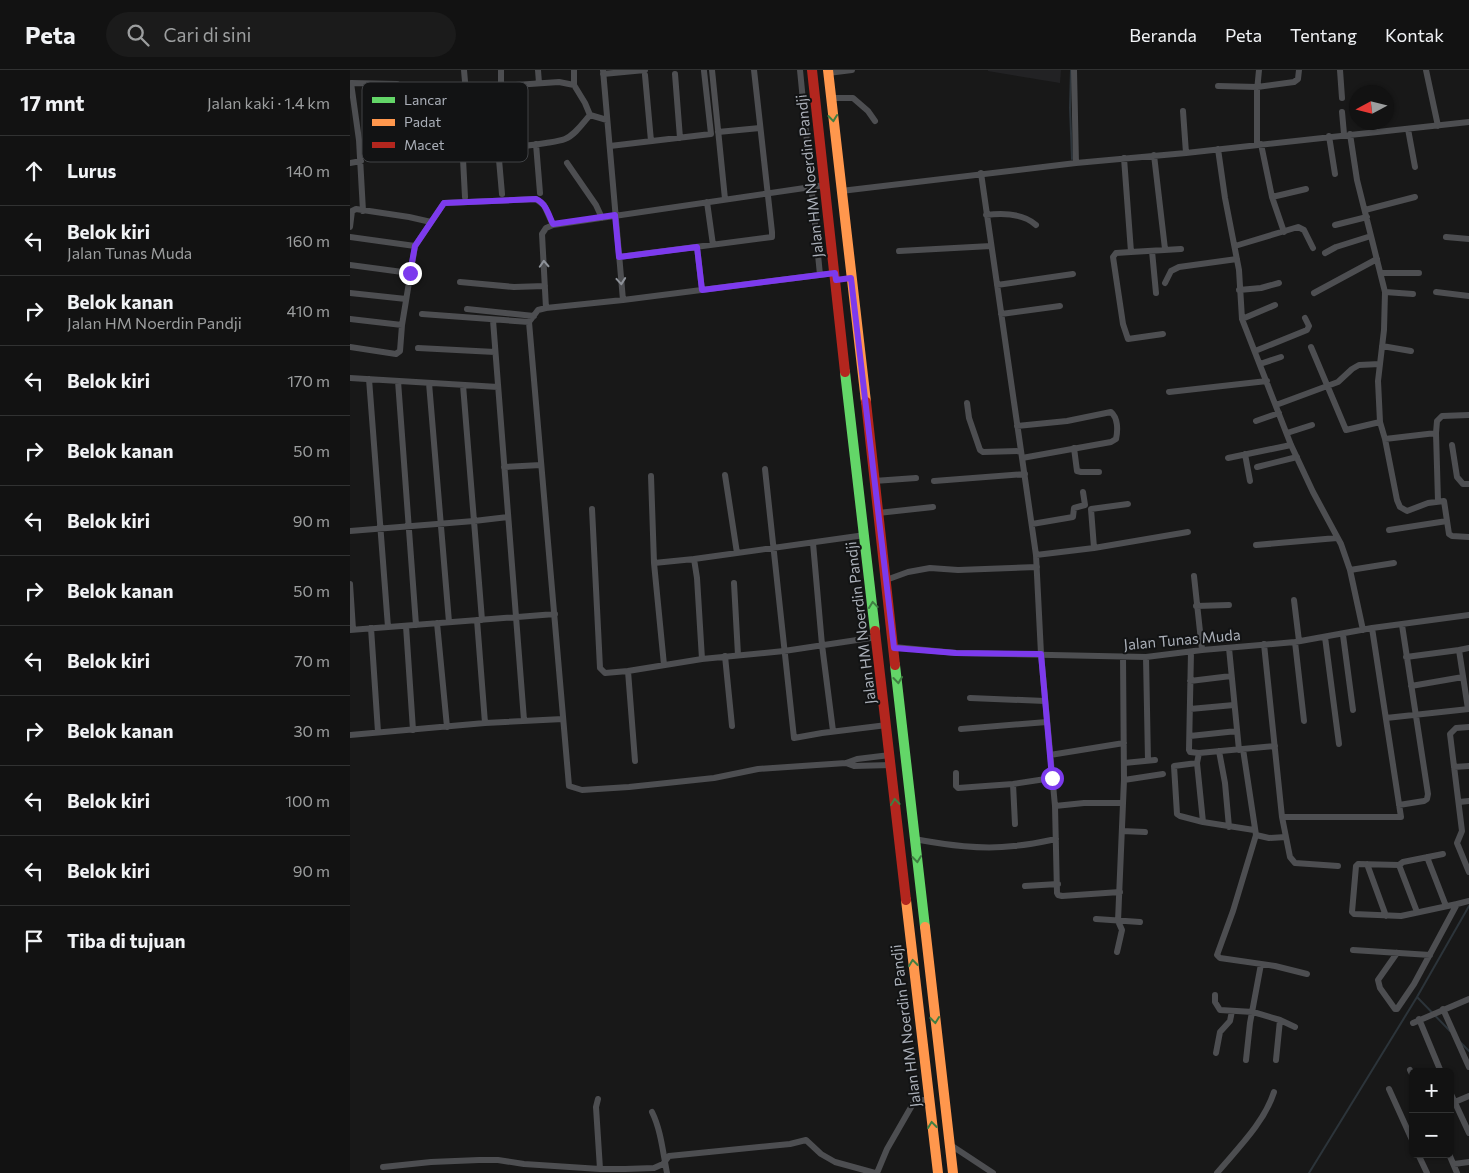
<!DOCTYPE html>
<html lang="id">
<head>
<meta charset="utf-8">
<style>
  :root { --surface:#121212; --page:#1b1b1b; --text:#f1f3f6; --muted:#9c9e9f; --line:#313232 }
  body { margin:0; font-family:Commissioner,sans-serif; background:var(--page); color:var(--text) }
  .controls { position:absolute; right:15px; bottom:15px; display:grid; overflow:hidden; border-radius:8px; box-shadow:0 1px 4px #0004 }
  .controls button { width:45px; height:45px; display:grid; place-items:center; padding:0; border:0; border-bottom:1px solid var(--line); background:var(--surface); color:var(--text); font:25px sans-serif }
  .compass { position:absolute; left:999px; top:15px; width:45px; height:45px; border-radius:50%; background:var(--surface); box-shadow:0 1px 4px #0004; rotate:263deg }
  .stop { position:absolute; width:15px; height:15px; margin:-11px; border:4px solid #7c3aed; border-radius:50%; background:#fff }
  .stop.end { background:#7c3aed; border-color:#fff; box-shadow:0 1px 5px #0008 }
  .list { margin:0; padding:0; list-style:none }
  h2 { display:flex; justify-content:space-between; align-items:center; height:65px; margin:0; padding:0 20px; font-size:21px }
  h2 small { font-size:16px; font-weight:400; color:var(--muted) }
  .list li { display:grid; grid-template-columns:32px 1fr auto; gap:15px; align-items:center; box-sizing:border-box; height:70px; padding:0 20px; border-top:1px solid var(--line) }
  .list b { display:block; font-size:19px; white-space:nowrap }
  .list p { margin:0; font-size:16px; white-space:nowrap; color:var(--muted) }
  .list em { font-size:16px; font-style:normal; color:var(--muted) }
  .icon { flex:none; width:28px; height:28px; fill:none; stroke:currentColor; stroke-width:2; stroke-linecap:round; stroke-linejoin:round }
  .map { position:relative; flex:none; width:1119px; height:1103px; overflow:hidden }
  header { display:flex; align-items:center; gap:30px; box-sizing:border-box; height:70px; padding:0 25px; background:var(--surface); border-bottom:1px solid var(--line) }
  header strong { font-size:24px }
  nav { display:flex; gap:28px; margin-inline-start:auto; font-size:18px }
  .search { width:350px; height:45px; background:var(--page); display:flex; align-items:center; gap:12px; box-sizing:border-box; padding:0 18px; border-radius:28px; color:var(--muted); font-size:19px }
  main { display:flex }
  aside { flex:1; background:var(--surface) }
  .map>svg:first-child { display:block }
  .built { fill:#222224 }
  .lines { fill:none; stroke-linecap:round; stroke-linejoin:round }
  .stream { stroke:#2c343a; stroke-width:2 }
  .street { stroke:#4d4e51; stroke-width:6 }
  .fast { stroke:#63d668; stroke-width:10 }
  .slow { stroke:#ff974d; stroke-width:10 }
  .jam { stroke:#b3261e; stroke-width:10 }
  .oneway { stroke:#3f7e42 }
  .oneway2 { stroke:#8e9299 }
  .route { stroke:#7c3aed; stroke-width:6 }
  .labels { text-anchor:middle; dominant-baseline:central; stroke-width:4; stroke-linejoin:round; paint-order:stroke }
  .street-label { font-size:15px; fill:#aaafb8; stroke:#121314 }
  .key { fill:#121314; stroke:#404245; stroke-width:1 }
  .key-label { font-size:14px; fill:#aaafb8 }
</style>
</head>
<body>
<header>
<strong>Peta</strong>
<div class="search"><svg class="icon" aria-label="search" viewBox="0 0 24 24"><circle cx="10" cy="10" r="6"/><path d="M15 15l6 6"/></svg>Cari di sini</div>
<nav><a>Beranda</a><a>Peta</a><a>Tentang</a><a>Kontak</a></nav>
</header>
<main>
<aside>
<h2>17 mnt<small>Jalan kaki · 1.4 km</small></h2>
<ul class="list">
<li><svg class="icon" aria-label="ahead" viewBox="0 0 24 24"><path d="M12 20V5M6 11l6-6 6 6"/></svg><div><b>Lurus</b></div><em>140 m</em></li>
<li><svg class="icon" aria-label="left" viewBox="0 0 24 24"><path d="M17 20v-9H6M10 6l-5 5 5 5"/></svg><div><b>Belok kiri</b><p>Jalan Tunas Muda</p></div><em>160 m</em></li>
<li><svg class="icon" aria-label="right" viewBox="0 0 24 24"><path d="M7 20v-9h11M14 6l5 5-5 5"/></svg><div><b>Belok kanan</b><p>Jalan HM Noerdin Pandji</p></div><em>410 m</em></li>
<li><svg class="icon" aria-label="left" viewBox="0 0 24 24"><path d="M17 20v-9H6M10 6l-5 5 5 5"/></svg><div><b>Belok kiri</b></div><em>170 m</em></li>
<li><svg class="icon" aria-label="right" viewBox="0 0 24 24"><path d="M7 20v-9h11M14 6l5 5-5 5"/></svg><div><b>Belok kanan</b></div><em>50 m</em></li>
<li><svg class="icon" aria-label="left" viewBox="0 0 24 24"><path d="M17 20v-9H6M10 6l-5 5 5 5"/></svg><div><b>Belok kiri</b></div><em>90 m</em></li>
<li><svg class="icon" aria-label="right" viewBox="0 0 24 24"><path d="M7 20v-9h11M14 6l5 5-5 5"/></svg><div><b>Belok kanan</b></div><em>50 m</em></li>
<li><svg class="icon" aria-label="left" viewBox="0 0 24 24"><path d="M17 20v-9H6M10 6l-5 5 5 5"/></svg><div><b>Belok kiri</b></div><em>70 m</em></li>
<li><svg class="icon" aria-label="right" viewBox="0 0 24 24"><path d="M7 20v-9h11M14 6l5 5-5 5"/></svg><div><b>Belok kanan</b></div><em>30 m</em></li>
<li><svg class="icon" aria-label="left" viewBox="0 0 24 24"><path d="M17 20v-9H6M10 6l-5 5 5 5"/></svg><div><b>Belok kiri</b></div><em>100 m</em></li>
<li><svg class="icon" aria-label="left" viewBox="0 0 24 24"><path d="M17 20v-9H6M10 6l-5 5 5 5"/></svg><div><b>Belok kiri</b></div><em>90 m</em></li>
<li><svg class="icon" aria-label="arrive" viewBox="0 0 24 24"><path d="M6 21V4h12l-3 4 3 4H6"/></svg><div><b>Tiba di tujuan</b></div></li>
</ul>
</aside>
<div class="map">
<svg width="1119" height="1103" viewBox="0 0 1119 1103">
  <rect width="100%" height="100%" fill="#181818"/>
  <path class="built" d="M638 0H711L710 13 638 1Z"/>
  <g class="lines">
    <path class="stream" d="M721 0 720 38 722 89
      M1067 927 1100 961
      M1110 972 1119 981
      M959 1103 1067 927 1119 836"/>
    <path class="street" d="M114 0 116 23
      M151 0V15
      M188 0 189 13
      M224 0V15
      M253 0 273 230 196 238 188 240 179 252 219 716 232 720 279 717 364 708 408 699 496 693 507 689 540 685
      M362 0 375 129
      M450 0 470 205
      M724 0 726 93
      M990 0 992 28
      M1076 0 1088 56
      M478 3 502 0
      M253 4 295 0
      M325 4 330 68
      M295 5 301 71
      M209 12 224 15 235 33 240 45C233 53 225 65 215 69 210 71 202 72 196 73 167 78 140 79 112 70 104 56 103 45 107 29L121 20 136 17Z
      M37 15 39 71
      M868 16 907 17 944 12 948 9 949 0
      M481 28H503L518 41 525 51
      M833 41 836 83
      M992 42 994 64
      M240 45 257 50
      M1058 59 1065 97
      M368 62 410 58
      M1000 64 1007 110 1035 222 1034 260 1028 311 1030 352 1035 369 1047 430 1050 437 1057 441 1078 433 1094 431 1099 464 1102 466 1119 467
      M979 66 985 104
      M112 70 115 127
      M186 74 190 123
      M907 74V21L909 0
      M911 74 922 127 934 162
      M260 76 361 64 354 1
      M148 78 152 124
      M868 79 875 128 889 200 892 249 941 375 963 422 991 474 1000 500 1013 560
      M804 85 815 179
      M774 88 781 182 766 183 763 187 773 254 778 269 813 264
      M0 93 11 91
      M217 93 246 135 252 148
      M631 103 686 485 691 584 705 736 707 823 708 825 712 826 770 822
      M491 121 726 93 836 83 1119 52
      M922 127 956 119
      M357 132 363 175
      M1015 140 1065 127
      M13 141 9 70 1 13 47 14
      M636 145C653 143 673 143 686 155
      M985 155 1017 147
      M0 157 2 141 6 139 59 147 81 152
      M0 167 65 176
      M1096 167 1119 169
      M885 176 948 157 954 160 963 178
      M347 177 352 220
      M549 181 641 176
      M802 181 806 223
      M781 182 831 179
      M975 183 986 177 1021 166
      M269 187 422 167V162L404 0
      M0 195 60 203
      M1031 203H1069
      M110 212 164 217 195 216
      M815 213 821 201 829 197 887 189
      M647 215 723 204
      M889 220 911 218 929 213
      M1035 222 1063 224
      M1086 222 1119 226
      M0 223 56 229
      M964 223 1027 189
      M273 230 485 203
      M196 238 192 164 196 158 203 155 475 115
      M117 239 184 246
      M72 244 179 252
      M651 244 710 236
      M0 249 52 255
      M892 249 925 235
      M143 250 174 650
      M1032 276 1061 281
      M0 277 46 284 50 281 52 255 65 176 94 133 186 129 194 135 203 155
      M961 277 996 360 1030 352
      M68 278 145 282
      M905 281 957 260 959 256 955 248
      M910 294 931 287
      M0 308 148 317
      M19 309 38 557
      M48 311 66 555
      M79 313 99 552
      M113 315 132 550
      M819 322 917 311
      M617 333 619 348 630 380 633 382 671 381
      M926 335 988 312 1002 299 1009 295 1030 294
      M906 351 929 343
      M667 356 717 351 761 342C768 348 768 360 766 369L761 372 672 388
      M937 363 962 355
      M1086 363 1088 431
      M1035 369 1086 363 1087 351 1092 346 1119 345
      M1102 375 1107 407 1113 414H1119
      M724 378 727 401 731 402H749
      M895 384 900 411
      M878 388 941 375
      M154 397 191 395
      M907 397 947 387
      M415 399 444 668 472 663 537 655
      M375 405 387 483
      M301 406 304 493 314 595
      M524 411 566 408
      M584 411 675 404
      M242 439 250 598 255 603 278 601
      M528 443 583 437
      M682 454 723 447 724 438 735 435 733 422
      M1039 460 1097 451
      M0 461 124 451 158 447
      M463 473 472 575 483 661
      M906 475 987 468
      M744 478 741 439 778 434
      M686 485 744 478 838 462
      M344 489 347 508 352 589
      M304 493 344 489 515 465
      M1000 500 1044 493
      M844 506 852 580
      M536 510 558 502 580 498 608 500 687 497
      M384 513 388 585
      M0 514 3 559
      M944 530 949 571
      M846 536 879 535
      M127 550 135 653
      M87 553 97 657
      M56 556 63 660
      M21 558 28 662
      M0 560 205 544
      M993 565 1003 640
      M975 567 989 674
      M945 572 954 651
      M914 574 932 747 940 787 945 793 988 796
      M544 577 606 583 796 587 852 580 945 572 1022 558 1119 545
      M879 578 889 680
      M1109 580 1119 578
      M841 582 839 680 840 682 849 683
      M375 586 382 656
      M796 587 798 691
      M1056 587 1109 580 1118 639
      M840 611 881 606
      M1061 616 1113 607
      M620 628 695 631
      M840 639 884 635
      M1036 648 1119 639
      M1119 657 1106 658 1100 664 1112 761 1107 773 1119 802
      M611 659 697 652
      M0 665 135 653 213 649
      M840 666 887 661
      M893 679 906 765 919 768 936 767
      M869 681 875 713 879 757
      M700 685 774 673
      M285 691 278 601 352 589 434 581 527 567
      M496 693 504 696 541 695
      M774 693 805 690
      M847 693 824 696 827 744 830 746 853 752 904 760
      M1104 697 1119 696
      M606 703V716L608 718 663 714 702 708
      M774 710 813 704
      M663 714 665 754
      M1109 732 1119 731
      M1049 735 1074 731 1077 729 1078 724 1052 555
      M705 736 734 733H773
      M932 747H1051L1022 558
      M853 752 847 693 849 683 925 676
      M772 761 795 762
      M906 765 883 841 867 885 870 888 925 896 957 904
      M564 769C597 775 631 780 664 776 678 775 692 772 706 769
      M1093 784 1053 792 1049 795 1008 794 1006 796 1002 842 1004 844 1051 846 1107 834
      M1077 787 1096 836
      M1017 794 1036 846
      M1049 795 1067 842
      M675 816 708 814
      M746 849 790 852
      M1003 880 1080 885
      M767 882 772 860 768 851 774 710 773 587
      M1047 883 1028 910 1030 918 1045 939H1047L1064 914 1107 834 1119 831
      M865 925V932L870 940 903 942 930 950 945 957
      M1093 939 1119 997
      M1069 949 1091 1002
      M1063 953 1119 929
      M866 983 870 962 880 951 882 941
      M896 990 900 953 911 894
      M926 990 930 950
      M1060 1000 1063 1006
      M1039 1019 1063 1072
      M1100 1022 1119 1063
      M248 1029 246 1037 250 1099
      M1100 1034 1119 1026
      M302 1042C311 1060 313 1083 317 1103
      M599 1074 643 1103
      M1068 1084 1077 1103
      M1099 1084 1107 1103
      M1104 1094 1119 1092
      M33 1097 81 1092 129 1090H148L174 1094 250 1099H275L304 1098 313 1094 319 1086 440 1074 456 1070 471 1084 485 1092 525 1103
      M527 1103 537 1079 564 1032 579 1029
      M867 1103C888 1078 914 1053 924 1022"/>
    <path class="fast" d="M495 302 525 561
      M545 595 575 857"/>
    <path class="slow" d="M478 0 516 332
      M556 830 588 1103
      M575 857 603 1103"/>
    <path class="jam" d="M462 0 495 302
      M516 332 545 595
      M525 561 556 830"/>
  </g>
  <defs><path id="oneway-chevron" d="M-2-3.5L2.5 0L-2 3.5" fill="none" stroke-width="1.6" stroke-linecap="round" stroke-linejoin="round" transform="scale(1.25)"/></defs>
  <g class="oneway">
    <use href="#oneway-chevron" transform="translate(483 48) rotate(84)"/>
    <use href="#oneway-chevron" transform="translate(523 535) rotate(-97)"/>
    <use href="#oneway-chevron" transform="translate(548 610) rotate(84)"/>
    <use href="#oneway-chevron" transform="translate(545 732) rotate(-96)"/>
    <use href="#oneway-chevron" transform="translate(567 789) rotate(84)"/>
    <use href="#oneway-chevron" transform="translate(563 893) rotate(-97)"/>
    <use href="#oneway-chevron" transform="translate(585 950) rotate(83)"/>
    <use href="#oneway-chevron" transform="translate(582 1055) rotate(-97)"/>
  </g>
  <g class="oneway2">
    <use href="#oneway-chevron" transform="translate(194 194) rotate(-93)"/>
    <use href="#oneway-chevron" transform="translate(271 211) rotate(85)"/>
  </g>
  <g class="lines">
    <path class="route" d="M60 203 65 176 94 133 186 129C196 133 199 146 203 154L265 145 269 187 347 177 352 220 485 203 486 210 501 208 544 578 606 583 691 584 702 708"/>
  </g>
  <g class="labels">
    <g class="street-label">
      <text transform="translate(459 106) rotate(-96)">Jalan HM Noerdin Pandji</text>
      <text transform="translate(510 553) rotate(-97)">Jalan HM Noerdin Pandji</text>
      <text transform="translate(832 569) rotate(-5)">Jalan Tunas Muda</text>
      <text transform="translate(555 956) rotate(-97)">Jalan HM Noerdin Pandji</text>
    </g>
  </g>
  <rect x="12" y="12" width="166" height="80" rx="8" class="key"/>
  <rect x="22" y="27" width="23" height="6" fill="#63d668"/>
  <rect x="22" y="49" width="23" height="7" fill="#ff974d"/>
  <rect x="22" y="72" width="23" height="6" fill="#b3261e"/>
  <g class="key-label">
    <text x="54" y="35">Lancar</text>
    <text x="54" y="57">Padat</text>
    <text x="54" y="80">Macet</text>
  </g>
</svg>
<div class="controls">
<button>+</button>
<button>−</button>
</div>
<svg class="compass" viewBox="-18 -18 36 36"><path d="M0-13l5 13h-10z" fill="#e53935"/><path d="M0 13l5-13h-10z" fill="#9c9e9f"/></svg>
<div class="stop" style="left:702px;top:708px"></div>
<div class="stop end" style="left:60px;top:203px"></div>
</div>
</main>
</body>
</html>
